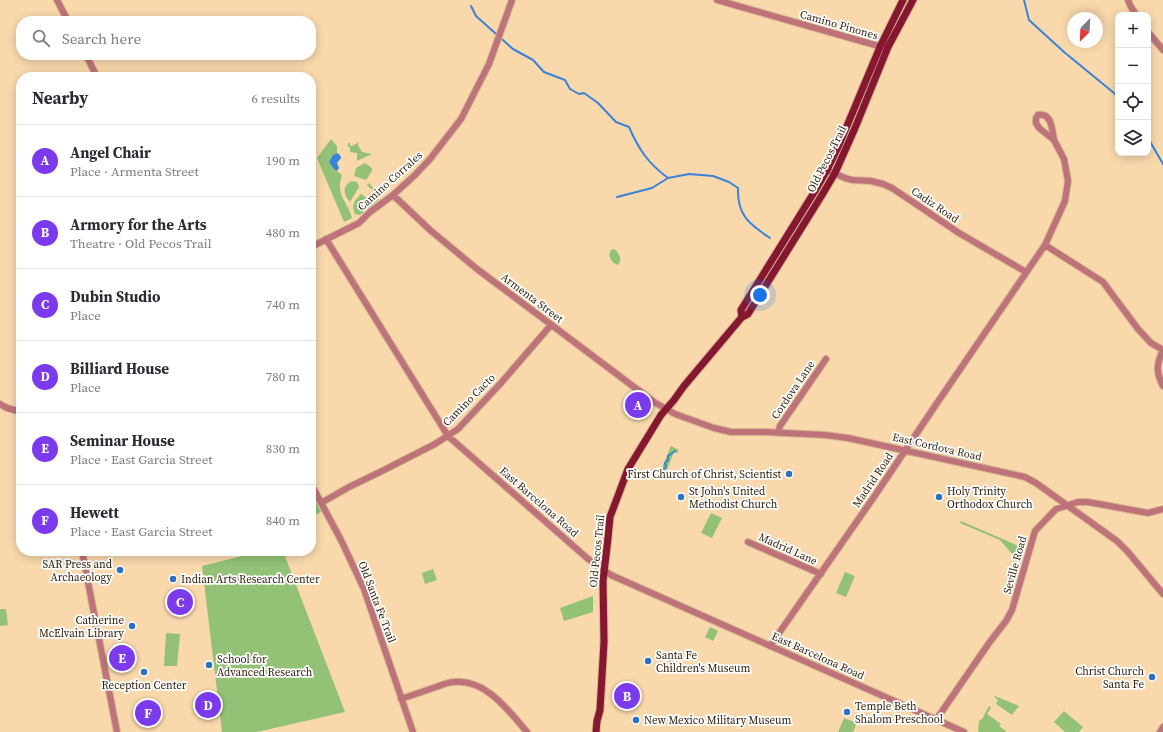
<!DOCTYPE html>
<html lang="en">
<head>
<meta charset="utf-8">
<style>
  :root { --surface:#fff; --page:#f2f2f3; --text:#2b2b33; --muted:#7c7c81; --line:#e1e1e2; --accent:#7c3aed }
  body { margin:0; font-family:"Source Serif 4",serif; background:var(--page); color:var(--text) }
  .controls { position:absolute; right:12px; top:12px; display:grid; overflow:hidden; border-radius:8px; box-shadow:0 2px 10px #0003 }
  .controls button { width:36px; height:36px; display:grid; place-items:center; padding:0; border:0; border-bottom:1px solid var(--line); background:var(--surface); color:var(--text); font:20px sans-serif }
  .compass { position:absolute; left:1067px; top:12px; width:36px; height:36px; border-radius:50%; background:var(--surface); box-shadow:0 2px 10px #0003; rotate:204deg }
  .you { position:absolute; left:760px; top:295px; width:14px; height:14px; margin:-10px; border:3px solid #fff; border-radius:50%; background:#1a73e8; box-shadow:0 0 0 6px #1a73e833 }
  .badge { display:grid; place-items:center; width:26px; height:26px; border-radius:50%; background:var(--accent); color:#fff; font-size:13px; font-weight:700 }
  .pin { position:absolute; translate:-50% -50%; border:2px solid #fff; box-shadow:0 1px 4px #0006 }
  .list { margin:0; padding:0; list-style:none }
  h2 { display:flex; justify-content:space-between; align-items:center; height:52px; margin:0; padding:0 16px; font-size:17px }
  h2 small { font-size:13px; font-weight:400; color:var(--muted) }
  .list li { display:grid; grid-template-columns:26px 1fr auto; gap:12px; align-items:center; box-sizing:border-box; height:72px; padding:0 16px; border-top:1px solid var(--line) }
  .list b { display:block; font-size:15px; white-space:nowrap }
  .list p { margin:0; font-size:13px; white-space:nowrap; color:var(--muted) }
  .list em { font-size:13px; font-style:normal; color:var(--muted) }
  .icon { flex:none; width:22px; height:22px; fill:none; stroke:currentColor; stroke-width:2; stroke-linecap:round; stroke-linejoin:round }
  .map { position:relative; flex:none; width:1163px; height:732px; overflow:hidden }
  .search { position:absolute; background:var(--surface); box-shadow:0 2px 10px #0003; left:16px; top:16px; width:300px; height:44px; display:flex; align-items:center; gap:10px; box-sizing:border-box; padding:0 14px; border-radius:16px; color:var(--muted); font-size:15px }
  .panel { position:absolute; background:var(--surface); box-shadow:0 2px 10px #0003; left:16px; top:72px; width:300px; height:484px; border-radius:16px }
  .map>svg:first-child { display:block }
  .green { fill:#93c276 }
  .water { fill:#3983db }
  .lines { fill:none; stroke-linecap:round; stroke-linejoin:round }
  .stream { stroke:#3983db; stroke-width:2 }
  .minor-casing { stroke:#d5b78f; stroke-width:8 }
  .major-casing { stroke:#d5b78f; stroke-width:9 }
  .minor { stroke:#be737a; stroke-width:6 }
  .major { stroke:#861730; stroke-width:7 }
  .poi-dot { fill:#2b71c2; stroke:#fff; stroke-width:1.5 }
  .labels { text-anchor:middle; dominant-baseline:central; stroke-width:3.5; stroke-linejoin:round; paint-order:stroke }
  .street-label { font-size:11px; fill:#32220c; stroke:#fff }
  .poi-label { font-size:11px; fill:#32220c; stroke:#fff; text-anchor:start }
</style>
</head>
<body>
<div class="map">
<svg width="1163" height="732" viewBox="0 0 1163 732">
  <rect width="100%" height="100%" fill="#f9d8ac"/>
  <path class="green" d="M331 139 337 146V153L333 155 334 169 342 175C335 196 347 200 352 218L344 222 317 158Z
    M359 142 358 145 362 152 372 154 357 161V153L350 152V147H348V143H350V146H352Z
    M365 163 372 168V171L366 180 354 176 356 168Z
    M352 181 357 182 359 187 350 202C344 195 341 186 352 181Z
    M368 183 371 185V186L378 191 375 195 379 199 360 215 355 214C351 205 354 201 361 194L368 199 373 191 367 185Z
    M613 249 616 250C619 255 623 260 618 265 612 263 607 257 611 250Z
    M671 446 679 450 677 453 674 452 663 479 658 477Z
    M311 492 321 512 311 517Z
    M711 513 722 518 712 538 701 533Z
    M961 521 1021 547 1019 556 1013 555 1000 540 960 523Z
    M262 551H283L345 712 257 732H222L202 566Z
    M433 569 437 580 425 584 422 573Z
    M845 572 855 576 846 597 836 593Z
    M593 596V612L564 621 560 608Z
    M0 609H6L8 625 0 626Z
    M710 627 718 631 713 641 705 637Z
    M166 633 180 634 177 666H164Z
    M995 696 1019 706 1012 715 996 704 998 700 994 697Z
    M989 706 991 708 987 714 1001 724 999 726 1006 731 1005 732H978L979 721 983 718 984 715Z
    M1064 711 1083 727 1079 732H1065L1054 722Z
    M844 718 857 723 853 732H838Z"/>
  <path class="water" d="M337 153 340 155 341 158 337 163 339 168 337 171 334 169 329 162 333 155Z"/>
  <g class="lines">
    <path class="stream" d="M1024 0 1029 20 1064 52 1114 93 1118 98
      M471 6 476 16 513 49 533 60 544 72 565 80 570 89 579 94 584 93 598 103 616 122 629 127C639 150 648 163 668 178
      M1148 138 1163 164
      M617 197 652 188 668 178 689 174 713 176 729 182 738 188C737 215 749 224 770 238
      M662 477 661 471 666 467 665 463 668 460V456L675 451
      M669 659 672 664"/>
    <defs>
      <path id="minor" d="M57 0 68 21
        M717 0 875 45 884 47
        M1128 0 1130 5 1136 15
        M1148 32 1163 50
        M86 55 97 77
        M827 170 845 178 852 180 871 181 883 184 892 188 959 233 1026 272
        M393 195 430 230 477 269 654 402 675 414 714 428 731 432H765L825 435 848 438 1025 477 1036 483 1117 541 1128 552 1163 594
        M326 239 448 436 587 558 611 575 964 732
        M1045 245 1103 282 1138 329 1151 343 1163 350
        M311 247 359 223 370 212 393 195 415 175 430 159 461 119 489 64 512 0
        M1163 350C1156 365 1156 372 1163 386
        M0 404 7 408 21 412
        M778 433 780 426 826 359
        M311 484 341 540 364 589 413 732
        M321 503 349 487 382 471 435 444 458 429 501 383 551 325
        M748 542 821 574
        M82 551 117 732
        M770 646 876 494 935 406 1045 245 1065 201 1068 181 1064 159 1054 140 1039 128 1036 123V118L1038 115C1052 112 1052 130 1054 140
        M401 699C413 695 424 691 436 687 442 685 448 682 454 682 486 679 508 710 527 732
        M936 720 989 643 1006 621 1012 610 1035 531 1056 509 1078 502H1088L1148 513 1163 509
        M1160 732 1163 727"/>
      <path id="major" d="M742 317 741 310 815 191 827 170 839 145 880 47 903 0
        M596 732 597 721 600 710 604 642 603 581 608 538 610 517 628 469 661 415 674 400 684 386 742 317 748 314 822 195 835 173 855 128 888 47 913 0"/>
    </defs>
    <use href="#minor" class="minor-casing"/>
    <use href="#major" class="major-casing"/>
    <use href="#minor" class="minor"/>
    <use href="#major" class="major"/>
  </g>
  <g class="poi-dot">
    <circle cx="789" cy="474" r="4"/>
    <circle cx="681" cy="497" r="4"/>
    <circle cx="939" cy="497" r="4"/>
    <circle cx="120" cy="570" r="4"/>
    <circle cx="173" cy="579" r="4"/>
    <circle cx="132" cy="626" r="4"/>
    <circle cx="648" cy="661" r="4"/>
    <circle cx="209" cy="665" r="4"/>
    <circle cx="144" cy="672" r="4"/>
    <circle cx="1152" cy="677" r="4"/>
    <circle cx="847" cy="712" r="4"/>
    <circle cx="636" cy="720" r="4"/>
  </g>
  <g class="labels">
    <g class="street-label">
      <text transform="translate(839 25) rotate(16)">Camino Pinones</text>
      <text transform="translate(827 159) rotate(-63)">Old Pecos Trail</text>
      <text transform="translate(390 181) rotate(-42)">Camino Corrales</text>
      <text transform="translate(935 205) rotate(34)">Cadiz Road</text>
      <text transform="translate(532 298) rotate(37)">Armenta Street</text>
      <text transform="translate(793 390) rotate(-56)">Cordova Lane</text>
      <text transform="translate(469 400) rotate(-45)">Camino Cacto</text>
      <text transform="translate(937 447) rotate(13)">East Cordova Road</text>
      <text transform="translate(873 480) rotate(-56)">Madrid Road</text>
      <text transform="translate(539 502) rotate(41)">East Barcelona Road</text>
      <text transform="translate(788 549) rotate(24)">Madrid Lane</text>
      <text transform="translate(597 551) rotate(-84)">Old Pecos Trail</text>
      <text transform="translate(1015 565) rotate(-74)">Seville Road</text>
      <text transform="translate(377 602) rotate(69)">Old Santa Fe Trail</text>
      <text transform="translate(818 656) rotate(24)">East Barcelona Road</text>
    </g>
    <g class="poi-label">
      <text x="781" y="474" text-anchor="end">First Church of Christ, Scientist</text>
      <text x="689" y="491">St John's United<tspan x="689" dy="13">Methodist Church</tspan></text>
      <text x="947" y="491">Holy Trinity<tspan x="947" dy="13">Orthodox Church</tspan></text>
      <text x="112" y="564" text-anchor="end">SAR Press and<tspan x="112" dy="13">Archaeology</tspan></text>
      <text x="181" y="579">Indian Arts Research Center</text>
      <text x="124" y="620" text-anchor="end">Catherine<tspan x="124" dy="13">McElvain Library</tspan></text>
      <text x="656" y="655">Santa Fe<tspan x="656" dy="13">Children's Museum</tspan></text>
      <text x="217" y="659">School for<tspan x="217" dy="13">Advanced Research</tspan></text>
      <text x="1144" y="671" text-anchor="end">Christ Church<tspan x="1144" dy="13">Santa Fe</tspan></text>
      <text x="144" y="685" text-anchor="middle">Reception Center</text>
      <text x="855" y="706">Temple Beth<tspan x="855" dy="13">Shalom Preschool</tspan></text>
      <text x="644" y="720">New Mexico Military Museum</text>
    </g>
  </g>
</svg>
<div class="controls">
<button>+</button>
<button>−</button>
<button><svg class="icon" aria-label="locate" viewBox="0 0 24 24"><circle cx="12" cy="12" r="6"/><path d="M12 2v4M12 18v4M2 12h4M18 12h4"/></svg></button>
<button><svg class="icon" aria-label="layers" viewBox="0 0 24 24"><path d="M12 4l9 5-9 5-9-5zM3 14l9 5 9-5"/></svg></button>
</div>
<svg class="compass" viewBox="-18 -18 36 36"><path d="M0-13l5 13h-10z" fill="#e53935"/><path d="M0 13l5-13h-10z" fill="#7c7c81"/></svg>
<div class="you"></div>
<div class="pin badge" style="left:638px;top:405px">A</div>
<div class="pin badge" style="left:627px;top:696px">B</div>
<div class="pin badge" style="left:180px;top:602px">C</div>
<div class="pin badge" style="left:208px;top:705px">D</div>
<div class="pin badge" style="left:122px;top:658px">E</div>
<div class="pin badge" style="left:148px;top:713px">F</div>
<div class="search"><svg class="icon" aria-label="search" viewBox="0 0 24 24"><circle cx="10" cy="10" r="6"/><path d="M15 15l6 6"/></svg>Search here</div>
<section class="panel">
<h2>Nearby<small>6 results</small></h2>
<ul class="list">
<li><span class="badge">A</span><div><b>Angel Chair</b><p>Place · Armenta Street</p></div><em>190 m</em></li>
<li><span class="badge">B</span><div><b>Armory for the Arts</b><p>Theatre · Old Pecos Trail</p></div><em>480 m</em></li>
<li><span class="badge">C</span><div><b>Dubin Studio</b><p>Place</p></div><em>740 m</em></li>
<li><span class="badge">D</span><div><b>Billiard House</b><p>Place</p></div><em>780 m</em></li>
<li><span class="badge">E</span><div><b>Seminar House</b><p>Place · East Garcia Street</p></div><em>830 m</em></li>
<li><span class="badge">F</span><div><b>Hewett</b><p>Place · East Garcia Street</p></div><em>840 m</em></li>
</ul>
</section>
</div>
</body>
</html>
